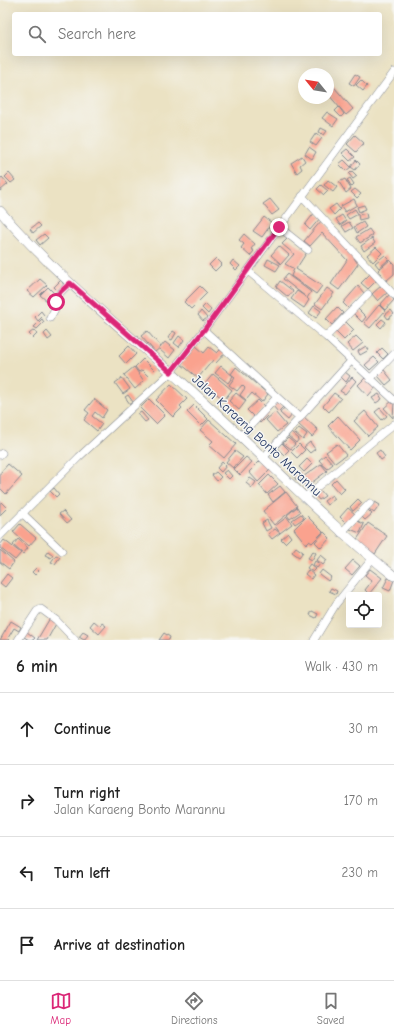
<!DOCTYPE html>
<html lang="en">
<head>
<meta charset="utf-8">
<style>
  :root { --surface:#fff; --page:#f6f6f6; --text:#222; --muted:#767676; --line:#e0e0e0; --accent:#db2777 }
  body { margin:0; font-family:"Comic Neue",sans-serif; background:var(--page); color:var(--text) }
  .controls { position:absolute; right:12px; bottom:12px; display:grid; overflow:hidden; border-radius:4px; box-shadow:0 4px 16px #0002 }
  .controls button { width:36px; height:36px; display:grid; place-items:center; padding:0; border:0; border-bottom:1px solid var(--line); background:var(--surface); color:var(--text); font:20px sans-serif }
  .compass { position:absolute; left:298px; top:68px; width:36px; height:36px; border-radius:50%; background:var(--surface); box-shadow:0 4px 16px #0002; rotate:300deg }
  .stop { position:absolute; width:12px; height:12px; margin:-9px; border:3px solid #db2777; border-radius:50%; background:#fff }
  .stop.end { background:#db2777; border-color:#fff; box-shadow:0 1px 4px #0008 }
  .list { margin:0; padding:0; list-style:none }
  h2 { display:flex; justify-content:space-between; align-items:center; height:52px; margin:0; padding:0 16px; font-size:17px }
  h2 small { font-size:13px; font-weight:400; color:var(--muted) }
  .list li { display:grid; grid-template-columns:26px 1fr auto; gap:12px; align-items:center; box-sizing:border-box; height:72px; padding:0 16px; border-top:1px solid var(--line) }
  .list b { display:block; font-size:15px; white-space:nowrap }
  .list p { margin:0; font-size:13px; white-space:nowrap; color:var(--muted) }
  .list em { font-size:13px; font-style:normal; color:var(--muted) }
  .icon { flex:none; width:22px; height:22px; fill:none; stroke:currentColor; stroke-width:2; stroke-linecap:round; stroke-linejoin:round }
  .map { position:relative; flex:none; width:394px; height:640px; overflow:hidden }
  .search { position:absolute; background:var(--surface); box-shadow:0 4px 16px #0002; left:12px; right:12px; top:12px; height:44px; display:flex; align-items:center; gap:10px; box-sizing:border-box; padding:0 14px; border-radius:4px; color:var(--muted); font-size:15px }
  .sheet { height:340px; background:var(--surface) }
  nav { display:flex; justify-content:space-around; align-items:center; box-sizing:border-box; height:56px; border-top:1px solid var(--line); background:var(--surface); font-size:11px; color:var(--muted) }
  nav a { display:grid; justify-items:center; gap:2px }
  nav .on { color:var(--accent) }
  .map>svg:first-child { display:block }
  .building { fill:#faa28e }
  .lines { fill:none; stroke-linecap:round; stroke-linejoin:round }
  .minor-casing { stroke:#838890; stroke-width:8 }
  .major-casing { stroke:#838890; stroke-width:10 }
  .minor { stroke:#fff; stroke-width:7 }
  .major { stroke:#fff; stroke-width:9 }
  .route { stroke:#db2777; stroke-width:5 }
  .labels { text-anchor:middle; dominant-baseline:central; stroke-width:3; stroke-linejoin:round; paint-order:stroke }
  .street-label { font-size:13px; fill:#1b2f5e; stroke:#f6f6f2 }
</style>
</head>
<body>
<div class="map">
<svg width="394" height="640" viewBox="0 0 394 640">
  <rect width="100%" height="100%" fill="#f6f6f2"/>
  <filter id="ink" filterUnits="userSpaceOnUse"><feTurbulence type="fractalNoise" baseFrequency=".025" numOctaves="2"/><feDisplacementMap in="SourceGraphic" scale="8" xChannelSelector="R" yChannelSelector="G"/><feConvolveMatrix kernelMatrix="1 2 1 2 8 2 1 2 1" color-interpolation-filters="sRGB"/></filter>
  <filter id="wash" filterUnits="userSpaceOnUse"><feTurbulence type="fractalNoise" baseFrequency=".012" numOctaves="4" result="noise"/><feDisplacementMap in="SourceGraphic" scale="16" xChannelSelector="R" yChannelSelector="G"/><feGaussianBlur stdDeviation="0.9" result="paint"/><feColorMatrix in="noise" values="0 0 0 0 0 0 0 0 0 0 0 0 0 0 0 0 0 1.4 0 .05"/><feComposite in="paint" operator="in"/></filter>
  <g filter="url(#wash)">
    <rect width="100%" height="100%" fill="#ebe2c3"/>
    <g id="blocks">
      <path class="building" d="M355 74 360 77 354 86 349 83Z
        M361 80 367 86 363 91 356 85Z
        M334 87 353 109 346 115 328 94V92Z
        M339 107 344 114 341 117 335 111Z
        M327 112 338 119 333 126 322 118Z
        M321 128 327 131 324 135 319 132Z
        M316 133 322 138 316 146 310 142Z
        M355 135 364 143 356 152 347 144Z
        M309 147 316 152 312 159 305 154Z
        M347 149 355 157 350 161 342 153Z
        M302 156 305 161 300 165 302 169 297 173 291 163Z
        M344 160 351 167 346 171 339 164Z
        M356 160 360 164 355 170 351 167Z
        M352 171 357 176 353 179 349 174Z
        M9 173 15 180 11 183 5 177Z
        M2 177 8 184 0 191V179Z
        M350 178 354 184 351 187 347 180Z
        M345 179 351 189 346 193 339 182Z
        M328 180 337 187 333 192 324 185Z
        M321 185 328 191 324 195 317 189Z
        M355 189 361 194 357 198 351 192Z
        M270 199 279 210 272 215 263 204Z
        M354 199 357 205 345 212 341 206Z
        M336 204 340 209 334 215 329 209Z
        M364 205 366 209 359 212 357 207Z
        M355 209 358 214 349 219 346 215Z
        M315 212 321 217 310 230 305 225Z
        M366 213 367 218 359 220 358 215Z
        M342 215 346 221 340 225 336 219Z
        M264 217 272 223 262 237 253 231Z
        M322 220 356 256 354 258 358 264 339 290 331 284 347 260 322 233 310 246 304 241Z
        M349 222 353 228 346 232 342 226Z
        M363 222 366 227 357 233 354 227Z
        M38 223 41 226 33 233 30 229Z
        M369 229 373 235 360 243 356 237Z
        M44 234 48 238 40 245 36 240Z
        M244 234 255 244 251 249 254 251 250 256 241 248 244 244 239 240Z
        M288 238 307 252 296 269 322 286 316 294 291 276 294 269 285 264 294 254 282 244Z
        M372 238 375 243 364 251 361 246Z
        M279 246 289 255 281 264 271 255Z
        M376 247 382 253 373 262 367 255Z
        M385 255 389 259 379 268 375 263Z
        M216 258 222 264 215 271 209 265Z
        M268 259 280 265 276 271 265 265Z
        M233 260 240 266 236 270 230 264Z
        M390 260 394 264V274L386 281 378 270Z
        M287 274 311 292 307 298 309 300 304 308 291 299 297 291 306 297 283 279Z
        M370 274 377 280 368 289 361 283Z
        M40 279 47 285 34 297 27 291Z
        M61 280 64 285 58 291 54 287Z
        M280 281 293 291 288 297 276 287Z
        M382 285 388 292 378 301 372 294Z
        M200 286 207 293 191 309 184 302Z
        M358 286 364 293 349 309 343 303Z
        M48 287 55 294 48 302 40 295Z
        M327 288 334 293 322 309 315 304Z
        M389 295 394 300 385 310 380 305Z
        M206 304 211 310 208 314 202 308Z
        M379 305 385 311 370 328 364 323Z
        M314 306 321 311 316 318 309 313Z
        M337 307 343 313 332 325 326 319Z
        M356 307 366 317 362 322 352 312Z
        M391 310 394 314 388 319 385 315Z
        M41 311 44 315 38 321 35 317Z
        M201 311 207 318 203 321 198 315Z
        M42 319 44 322 37 329 34 327Z
        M382 319 386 322 381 328 377 324Z
        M344 320 354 330 344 340 334 330Z
        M34 330 37 334 33 338 29 334Z
        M47 331 52 337 48 340 44 334Z
        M147 331 161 347 155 352 141 336Z
        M173 331 176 333 172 340 168 338Z
        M179 336 184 340 179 347 174 343Z
        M356 336 363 343 353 351 347 344Z
        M165 342 175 350 169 358 159 349Z
        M129 346 136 354 126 364 119 356Z
        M196 346 204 353 209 347 217 353 222 348 226 352 216 363 213 360 198 378 181 364Z
        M366 346 369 350 360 355 358 351Z
        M382 348 388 354 383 359 377 353Z
        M374 357 379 362 370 370 365 365Z
        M143 359 154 370 148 376 142 370 139 372 135 367Z
        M221 366 233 376 228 383 215 373Z
        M134 367 144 381 135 389 124 375Z
        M236 367 268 394 262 402 252 393 246 400 240 395 245 388 242 385 237 391 229 385 235 377 231 374Z
        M384 370 392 380 386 385 378 376Z
        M345 372 350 376 346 382 341 377Z
        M213 374 232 390 224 400 205 384Z
        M352 377 356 381 345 394 340 391Z
        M366 377 376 387 368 396 358 385Z
        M122 378 130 389 123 394 115 383Z
        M171 384 187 399 180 406 182 408 173 417 156 400Z
        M236 393 246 401 239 410 229 401Z
        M334 393 341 398 329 412 323 406Z
        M379 394 382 399 376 403 372 398Z
        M128 395 133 402 130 404 125 397Z
        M94 399 107 410 102 418 95 412 92 416 102 424 97 431 84 420 89 413 85 410Z
        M149 399 165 415 156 424 140 408Z
        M258 400 265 407 254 417 247 410Z
        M277 401 283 407 278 412 273 406Z
        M392 401 394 403 393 418 384 408Z
        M194 405 208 419 201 426 187 412Z
        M284 408 292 415 288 420 280 413Z
        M380 408 387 416 382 420 375 412Z
        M265 410 269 414 260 423 256 419Z
        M365 411 378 427 368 436 354 421Z
        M141 412 148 420 145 422 138 414Z
        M275 412 286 425 277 432 266 420Z
        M303 416 318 430 312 437 297 423Z
        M338 416 360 440 350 450 328 426Z
        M209 420 236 444 224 458 209 445 213 441 200 430Z
        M299 428 307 434 303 440 295 433Z
        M291 432 299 439 296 443 288 436Z
        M288 438 295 444 291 449 283 443Z
        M310 442 315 449 310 453 304 447Z
        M282 443 289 450 284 455 277 448Z
        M299 444 305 450 297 458 291 452Z
        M337 444 346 455 335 463 326 452Z
        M380 450 385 457 381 460 376 453Z
        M235 451 243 457 233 468 226 462Z
        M325 455 333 464 327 469 319 460Z
        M246 457 252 462 240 475 234 469Z
        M307 459 312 464 304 472 299 467Z
        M261 460 270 470 258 482 249 472Z
        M222 462 226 466 221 472 217 468Z
        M8 464 22 476 6 494 0 488V473Z
        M321 464 327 471 306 487 300 479Z
        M227 470 232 476 229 479 223 473Z
        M216 472 221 477 217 481 212 475Z
        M300 472 302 475 296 480 294 476Z
        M269 475 278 484 267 494 259 485Z
        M250 478 256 482 252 488 246 483Z
        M336 479 345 489 340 494 331 484Z
        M280 486 285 492 273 502 268 495Z
        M54 488 59 494 56 497 50 491Z
        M321 491 325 496 319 500 315 495Z
        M286 492 297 506 274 525 263 511Z
        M332 495 335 499 327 505 324 501Z
        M358 499 362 503 353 511 350 507Z
        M0 501 7 508 0 515Z
        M375 502 380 505 374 513 369 509Z
        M297 507 300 512 290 519 287 515Z
        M348 508 355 514 346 523 340 517Z
        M368 510 372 514 365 520 361 516Z
        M63 511 71 520 67 523 59 514Z
        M301 514 304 518 295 524 292 520Z
        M307 516 323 532 312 543 309 541 306 544 294 529Z
        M287 517 292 524 272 539 268 534 275 529 280 533 275 526Z
        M267 520 271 528 266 531 262 523Z
        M355 520 364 524 360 533 350 529Z
        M368 523 387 536 375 554 356 541Z
        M20 524 36 538 29 546 13 532Z
        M324 532 330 538 321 548 315 542Z
        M288 533 291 537 285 543 281 539Z
        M18 539 28 548 23 554 13 545Z
        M4 540 21 553 15 560 0 548V545Z
        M296 547 303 552 299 557 292 552Z
        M0 550 14 562 9 569 0 562Z
        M48 551 53 555 51 558 45 555Z
        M313 551 316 553 312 560 308 558Z
        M56 555 60 557 55 564 51 562Z
        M321 555 327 560 323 565 317 560Z
        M353 560 360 566 352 575 345 569Z
        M315 561 320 564 317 568 313 565Z
        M310 564 316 569 313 572 307 568Z
        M36 568 39 571 35 575 32 572Z
        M370 569 382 578 369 594 365 590 372 581 365 575Z
        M308 570 314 575 311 579 305 574Z
        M322 570 331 577 328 581 319 574Z
        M7 574 12 578 5 587 0 583Z
        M388 578 394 580 390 591 383 588Z
        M331 588 337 591 336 594 329 591Z
        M312 611 318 614 316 618 310 615Z
        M50 618 57 622 47 640H37Z
        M11 621 21 627 19 631 14 628 8 638 10 640H0Z
        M94 621 100 626 102 623 106 626 99 634 90 626Z
        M27 632 35 638 33 640H29L24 637Z
        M83 632 88 635 84 640 79 637Z
        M164 633 170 637 169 640H159Z"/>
    </g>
  </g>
  <g filter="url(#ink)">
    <use href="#blocks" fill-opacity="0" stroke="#838890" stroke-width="1"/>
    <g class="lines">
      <defs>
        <path id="minor" d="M302 196 394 295
          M279 227 308 250
          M248 271 326 337 394 400
          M50 318 56 307 57 296 70 283
          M204 330 300 418
          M326 337 368 294
          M370 379 394 354
          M241 436 277 397
          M0 455 2 453
          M264 457 351 361
          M305 497 394 424
          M22 513 62 551
          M341 533 370 503
          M0 536 79 457 171 372 204 330 394 72
          M18 640 37 611 41 609 56 620 75 640
          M314 640 336 604 372 559"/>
        <path id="major" d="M0 211C61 282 136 339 205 403 268 460 327 523 394 576"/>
      </defs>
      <use href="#minor" class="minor-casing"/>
      <use href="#major" class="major-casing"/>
      <use href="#minor" class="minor"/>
      <use href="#major" class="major"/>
    </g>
  </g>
  <g class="lines" filter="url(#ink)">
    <path class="route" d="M56 302 58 294 70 283 171 372 204 330 279 227"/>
  </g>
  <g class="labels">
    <g class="street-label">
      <text transform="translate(257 435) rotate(43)">Jalan Karaeng Bonto Marannu</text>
    </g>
  </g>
</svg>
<div class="controls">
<button><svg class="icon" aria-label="locate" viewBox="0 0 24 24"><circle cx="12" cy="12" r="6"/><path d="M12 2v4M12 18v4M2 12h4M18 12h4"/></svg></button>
</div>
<svg class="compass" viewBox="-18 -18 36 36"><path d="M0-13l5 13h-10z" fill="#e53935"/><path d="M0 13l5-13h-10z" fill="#767676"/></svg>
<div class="stop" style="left:56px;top:302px"></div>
<div class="stop end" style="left:279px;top:227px"></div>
<div class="search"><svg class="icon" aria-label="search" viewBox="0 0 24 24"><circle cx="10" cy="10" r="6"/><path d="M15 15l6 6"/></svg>Search here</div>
</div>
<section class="sheet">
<h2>6 min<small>Walk · 430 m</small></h2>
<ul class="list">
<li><svg class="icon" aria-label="ahead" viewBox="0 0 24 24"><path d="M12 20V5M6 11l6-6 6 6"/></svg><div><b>Continue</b></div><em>30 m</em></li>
<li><svg class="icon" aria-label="right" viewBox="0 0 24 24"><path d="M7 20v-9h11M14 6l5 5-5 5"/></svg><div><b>Turn right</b><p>Jalan Karaeng Bonto Marannu</p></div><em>170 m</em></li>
<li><svg class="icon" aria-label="left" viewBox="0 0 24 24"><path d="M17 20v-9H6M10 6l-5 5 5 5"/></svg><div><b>Turn left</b></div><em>230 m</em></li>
<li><svg class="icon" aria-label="arrive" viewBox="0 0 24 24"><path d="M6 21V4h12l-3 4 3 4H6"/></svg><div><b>Arrive at destination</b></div></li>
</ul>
</section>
<nav>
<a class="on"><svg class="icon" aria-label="map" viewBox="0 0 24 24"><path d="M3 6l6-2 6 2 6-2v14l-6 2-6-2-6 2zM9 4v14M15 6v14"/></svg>Map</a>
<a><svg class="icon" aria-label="directions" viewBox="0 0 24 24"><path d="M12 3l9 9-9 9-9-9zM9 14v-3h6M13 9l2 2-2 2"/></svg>Directions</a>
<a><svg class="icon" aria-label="saved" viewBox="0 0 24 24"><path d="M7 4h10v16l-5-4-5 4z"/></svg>Saved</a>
</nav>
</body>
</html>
